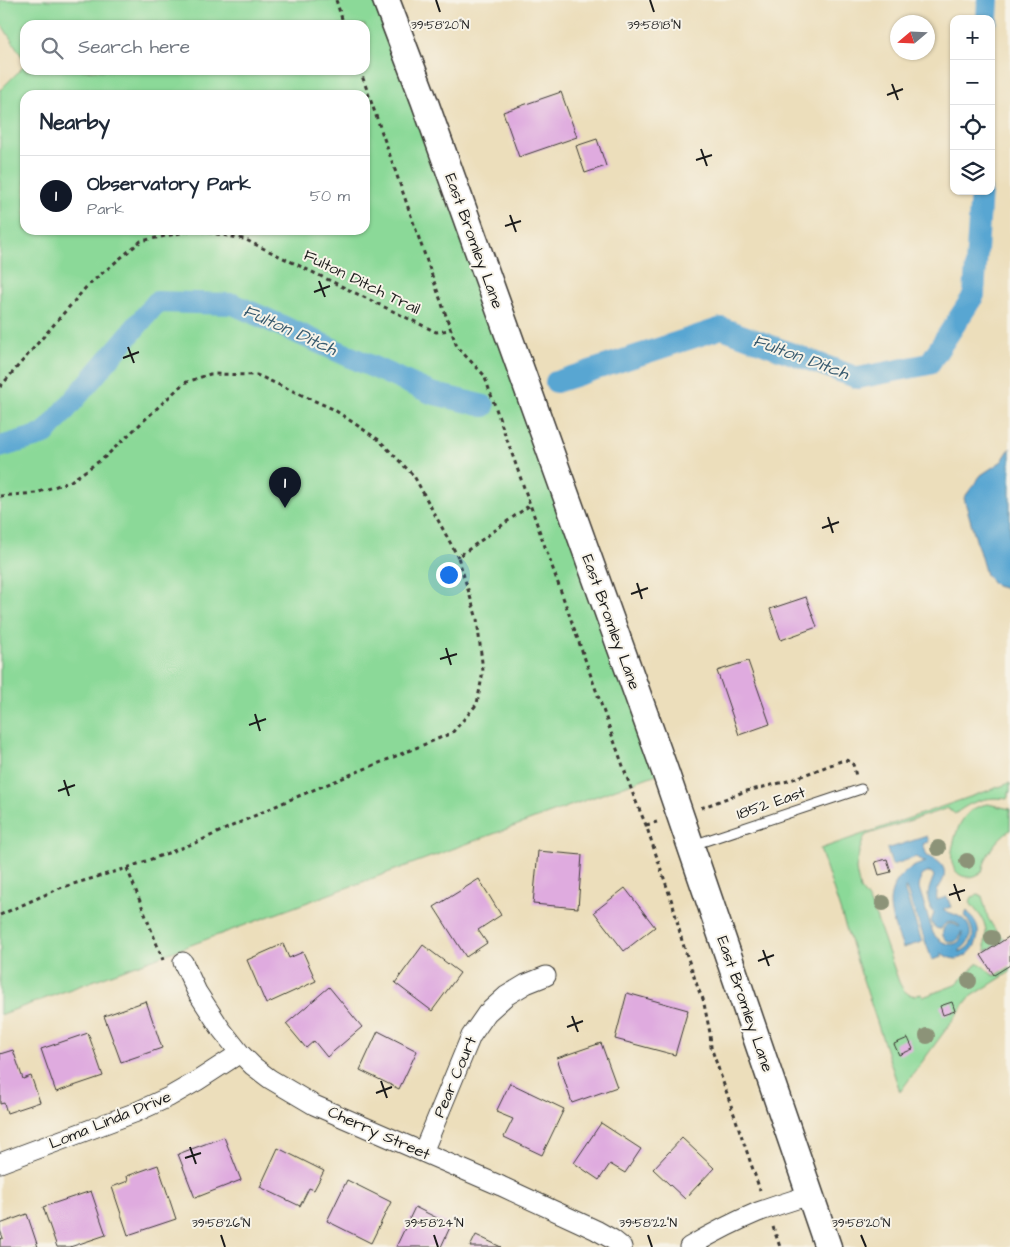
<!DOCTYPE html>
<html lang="en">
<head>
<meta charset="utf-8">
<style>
  :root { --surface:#fff; --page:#f2f2f3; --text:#1f2937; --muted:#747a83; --line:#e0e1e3; --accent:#111827 }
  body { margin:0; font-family:"Architects Daughter",sans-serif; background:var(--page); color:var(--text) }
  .controls { position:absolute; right:15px; top:15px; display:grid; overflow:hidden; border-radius:10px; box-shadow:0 1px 4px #0004 }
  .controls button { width:45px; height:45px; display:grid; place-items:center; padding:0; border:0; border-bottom:1px solid var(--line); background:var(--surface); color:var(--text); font:25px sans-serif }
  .compass { position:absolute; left:890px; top:15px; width:45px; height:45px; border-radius:50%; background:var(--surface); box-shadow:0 1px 4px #0004; rotate:251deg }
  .you { position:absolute; left:448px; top:574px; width:18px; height:18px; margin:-12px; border:4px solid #fff; border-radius:50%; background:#1a73e8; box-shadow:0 0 0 8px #1a73e833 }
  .badge { display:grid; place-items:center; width:32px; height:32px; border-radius:50%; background:var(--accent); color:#fff; font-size:16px; font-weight:700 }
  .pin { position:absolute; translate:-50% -41px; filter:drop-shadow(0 1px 2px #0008) }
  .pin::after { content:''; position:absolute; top:26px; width:18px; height:15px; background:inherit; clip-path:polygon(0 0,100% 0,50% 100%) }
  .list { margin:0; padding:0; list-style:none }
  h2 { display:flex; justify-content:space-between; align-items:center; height:65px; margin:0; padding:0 20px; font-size:21px }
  h2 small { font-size:16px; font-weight:400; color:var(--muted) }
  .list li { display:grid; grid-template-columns:32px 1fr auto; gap:15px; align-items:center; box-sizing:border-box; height:80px; padding:0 20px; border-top:1px solid var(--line) }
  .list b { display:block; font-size:19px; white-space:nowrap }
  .list p { margin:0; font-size:16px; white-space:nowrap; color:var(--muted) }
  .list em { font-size:16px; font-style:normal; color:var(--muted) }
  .icon { flex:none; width:28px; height:28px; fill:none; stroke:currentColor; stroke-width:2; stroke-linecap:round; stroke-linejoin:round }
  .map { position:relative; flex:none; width:1010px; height:1247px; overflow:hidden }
  .search { position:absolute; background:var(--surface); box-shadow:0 1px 4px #0004; left:20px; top:20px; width:350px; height:55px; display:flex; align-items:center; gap:12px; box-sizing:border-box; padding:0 18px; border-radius:15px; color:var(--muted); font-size:19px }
  .panel { position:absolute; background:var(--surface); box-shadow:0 1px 4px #0004; left:20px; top:90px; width:350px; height:145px; border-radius:15px }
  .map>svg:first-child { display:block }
  .green { fill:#8bd998; stroke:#547a5a; fill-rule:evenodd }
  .water { fill:#59a6d2; stroke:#3a6177; fill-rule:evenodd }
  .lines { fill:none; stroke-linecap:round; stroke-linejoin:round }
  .canal { stroke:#59a6d2; stroke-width:22 }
  .building { fill:#dfabdf }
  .service-casing { stroke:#3b3934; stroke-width:11 }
  .minor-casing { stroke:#3b3934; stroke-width:21 }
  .secondary-casing { stroke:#3b3934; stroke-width:29 }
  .path { stroke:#3b3934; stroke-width:3; stroke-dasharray:4 4; stroke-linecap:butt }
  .service { stroke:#fff; stroke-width:9 }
  .minor { stroke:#fff; stroke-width:19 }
  .secondary { stroke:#fff; stroke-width:26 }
  .tree { fill:#8c9378 }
  .ticks { fill:none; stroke:#1c1c1c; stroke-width:2 }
  .labels { text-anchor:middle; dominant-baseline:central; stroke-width:4; stroke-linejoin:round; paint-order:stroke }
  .street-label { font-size:16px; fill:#1c1c1c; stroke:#f7f3e8 }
  .water-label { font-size:18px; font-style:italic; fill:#375a6e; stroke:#f7f3e8 }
  .ticks-label { font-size:12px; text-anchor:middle; fill:#1c1c1c; stroke:#f7f3e8; stroke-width:4; stroke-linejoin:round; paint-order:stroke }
</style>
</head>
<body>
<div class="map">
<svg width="1010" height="1247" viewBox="0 0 1010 1247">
  <rect width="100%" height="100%" fill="#f7f3e8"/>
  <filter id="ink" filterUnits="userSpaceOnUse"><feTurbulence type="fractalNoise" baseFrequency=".02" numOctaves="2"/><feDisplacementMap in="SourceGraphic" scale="10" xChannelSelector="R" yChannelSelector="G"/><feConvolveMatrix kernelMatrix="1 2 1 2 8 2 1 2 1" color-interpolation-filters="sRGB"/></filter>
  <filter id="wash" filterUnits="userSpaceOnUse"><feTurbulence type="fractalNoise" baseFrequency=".0096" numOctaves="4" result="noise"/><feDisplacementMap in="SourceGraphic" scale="20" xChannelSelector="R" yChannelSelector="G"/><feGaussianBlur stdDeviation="1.12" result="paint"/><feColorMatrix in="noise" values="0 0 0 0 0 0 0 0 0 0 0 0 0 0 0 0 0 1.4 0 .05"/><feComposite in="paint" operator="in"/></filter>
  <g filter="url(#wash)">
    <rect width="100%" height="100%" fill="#ecdebb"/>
    <path class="green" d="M0 0H386L665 771 0 1015V90L25 65V70H365V25H25V61L0 22ZM25 95H365V230H25Z
      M1010 783V791L1007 799C987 796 971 801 955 814L948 808 866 835 864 838 859 852 856 869 857 875 860 889 867 898 874 911 899 982C904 992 909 998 921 994L923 997 955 985 977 964H981L990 973 995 976 1010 967V972L969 998 900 1092 820 849Z
      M988 804 1010 809V830C995 840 986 854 982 872 970 881 955 878 952 862 951 855 952 848 954 842 958 823 967 807 988 804Z
      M978 895 982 896 988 918 994 928 1005 940 986 951C983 943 988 935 985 926 983 916 974 910 970 902L972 897Z"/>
    <path class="water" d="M1010 448V590L996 586 986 575 964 498 981 475 1002 461Z
      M927 836 929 842 923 844 927 856C936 859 947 865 944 877 942 886 935 888 937 900L947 897 951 907 944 909V911C951 913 958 915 963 919 975 929 971 944 959 950V952C977 946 976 928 964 916L967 911C971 916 977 922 978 929 980 942 970 958 956 959 950 959 946 956 941 953L942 957 932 960 906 888H905V892L922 942 903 948C895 927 882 903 897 881 900 877 904 872 908 870 913 866 920 864 926 862L916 857 892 865 887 849ZM929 872 932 873 934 876C928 891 924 899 934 913L931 921C933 926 935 929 941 929 945 921 953 920 960 926L959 927C950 920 941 925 943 936 949 946 960 943 961 932H962C962 951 940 945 933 933L919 888 921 876Z"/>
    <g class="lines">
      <path class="canal" d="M987 19 988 0
        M556 382 722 328 858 378 929 364 974 295 981 191
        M0 447 45 434 157 302 233 304 431 393 484 406"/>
    </g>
    <g id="blocks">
      <path class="building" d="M561 92 577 137 519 157 503 112Z
        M597 139 606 166 585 173 576 146Z
        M806 597 817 627 781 640 770 609Z
        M748 661 770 724 739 735 717 671Z
        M538 851 582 855 578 908 533 904Z
        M887 859 891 872 879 875 875 862Z
        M479 879 501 915 478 930 487 943 466 957 434 907Z
        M625 888 655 927 624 951 594 912Z
        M1010 936V965L994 975 981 955Z
        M283 944 289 958 303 952 316 981 266 1004 247 960Z
        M423 945 460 973 432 1011 395 983Z
        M329 987 362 1027 327 1057 314 1041 306 1048 286 1024Z
        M627 993 688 1010 675 1055 615 1039Z
        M146 1001 162 1048 121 1062 104 1016Z
        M952 1002 955 1011 943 1015 940 1006Z
        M378 1031 417 1051 399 1089 360 1070Z
        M88 1033 103 1076 56 1092 41 1049Z
        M908 1038 913 1049 899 1055 894 1044Z
        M601 1043 617 1087 572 1103 557 1058Z
        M13 1050 23 1079 31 1076 40 1102 7 1113 4 1103 0 1104V1054Z
        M510 1083 564 1109 542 1155 504 1137 513 1119 496 1112Z
        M601 1123 641 1149 625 1173 610 1164 599 1180 574 1163Z
        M224 1137 241 1180 195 1198 178 1154Z
        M682 1138 714 1168 685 1199 653 1169Z
        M278 1148 324 1171 314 1190 309 1188 300 1206 260 1187Z
        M158 1165 176 1219 128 1235 112 1187 128 1181 127 1176Z
        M347 1180 391 1202 371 1243 327 1221Z
        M91 1191 106 1235 70 1247H57L43 1207Z
        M415 1207 451 1225 441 1247H396Z
        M27 1214 38 1247H0V1239L3 1238 0 1230V1224Z
        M476 1235 501 1247H470Z"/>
    </g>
  </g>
  <g filter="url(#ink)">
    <use href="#blocks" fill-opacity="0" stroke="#3b3934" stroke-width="1"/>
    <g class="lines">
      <defs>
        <path id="service" d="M693 845 861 789"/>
        <path id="minor" d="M183 962 197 992 221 1029 240 1053 253 1066 270 1079 314 1105 501 1186 596 1230 612 1239 622 1247
          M423 1152 471 1036 487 1013 506 996 526 984 546 976
          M0 1163 134 1113 169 1097 197 1081 240 1053
          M689 1247C711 1234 734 1222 758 1212 775 1206 792 1200 810 1195"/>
        <path id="secondary" d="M386 0 424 100 665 771 828 1247"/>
      </defs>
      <use href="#service" class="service-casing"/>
      <use href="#minor" class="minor-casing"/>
      <use href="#secondary" class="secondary-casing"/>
      <path class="path" d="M336 0 344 25
        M360 70 457 347 484 375 634 797 646 825 673 905 682 941 699 991 703 999 710 1033 711 1047 760 1190
        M0 387 88 285 141 241 195 230 244 239 436 332 450 330
        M0 496 36 493 71 481 105 457 184 383 210 374 257 375 333 409 379 440 414 476 458 557
        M701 808 743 792 788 781 841 761C854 758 853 765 856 776
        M646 825 657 822
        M127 868 163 960
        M0 915 60 888 127 868 195 843 289 800 452 733 477 704 483 671 477 619 458 557 530 505
        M773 1227 780 1247"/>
      <use href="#service" class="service"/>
      <use href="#minor" class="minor"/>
      <use href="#secondary" class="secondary"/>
    </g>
    <g class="tree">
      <circle cx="938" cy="848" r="8"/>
      <circle cx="967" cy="861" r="8"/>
      <circle cx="883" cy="903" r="8"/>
      <circle cx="992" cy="938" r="8"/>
      <circle cx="969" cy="981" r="8"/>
      <circle cx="927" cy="1036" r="8"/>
    </g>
  </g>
  <path class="ticks" d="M436 0 440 12M650 0 654 12M892 84 898 100M887 95 903 89M701 149 707 166M696 160 712 155M510 215 516 232M505 226 521 221M319 281 325 297M314 292 330 286M128 347 134 363M123 358 139 352M828 517 833 533M822 528 839 522M637 583 642 599M631 594 648 588M446 648 451 665M440 659 457 654M255 714 260 731M249 725 266 719M64 780 69 796M58 791 75 785M954 884 960 901M949 895 965 890M763 950 769 966M758 961 774 955M572 1016 578 1032M567 1027 583 1021M381 1081 387 1098M376 1093 392 1087M190 1147 196 1164M185 1158 201 1153M221 1235 225 1247M434 1235 438 1247M648 1235 652 1247M861 1235 866 1247"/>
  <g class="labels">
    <g class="street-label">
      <text transform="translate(474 241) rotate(70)">East Bromley Lane</text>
      <text transform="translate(362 282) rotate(26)">Fulton Ditch Trail</text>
      <text transform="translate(611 622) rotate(70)">East Bromley Lane</text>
      <text transform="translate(771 803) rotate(-19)">1852 East</text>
      <text transform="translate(745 1004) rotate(71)">East Bromley Lane</text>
      <text transform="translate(455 1077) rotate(-67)">Pear Court</text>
      <text transform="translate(110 1120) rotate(-22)">Loma Linda Drive</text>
      <text transform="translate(379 1133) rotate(24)">Cherry Street</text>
    </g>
    <g class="water-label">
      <text transform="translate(290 330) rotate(24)">Fulton Ditch</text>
      <text transform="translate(801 357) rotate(20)">Fulton Ditch</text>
    </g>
  </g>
  <g class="ticks-label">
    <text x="440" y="29">39°58'20"N</text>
    <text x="654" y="29">39°58'18"N</text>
    <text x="221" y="1227">39°58'26"N</text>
    <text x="434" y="1227">39°58'24"N</text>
    <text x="648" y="1227">39°58'22"N</text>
    <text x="861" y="1227">39°58'20"N</text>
  </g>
</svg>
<div class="controls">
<button>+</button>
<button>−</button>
<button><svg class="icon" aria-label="locate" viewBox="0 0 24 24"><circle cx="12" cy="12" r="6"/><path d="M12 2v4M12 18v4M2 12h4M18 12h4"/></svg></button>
<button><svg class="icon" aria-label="layers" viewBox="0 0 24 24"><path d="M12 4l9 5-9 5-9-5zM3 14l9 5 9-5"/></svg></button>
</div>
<svg class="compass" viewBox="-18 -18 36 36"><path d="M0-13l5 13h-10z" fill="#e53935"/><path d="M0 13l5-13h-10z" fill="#747a83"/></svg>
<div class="you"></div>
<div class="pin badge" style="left:285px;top:508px">1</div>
<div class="search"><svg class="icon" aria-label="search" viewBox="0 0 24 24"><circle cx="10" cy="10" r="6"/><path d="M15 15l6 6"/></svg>Search here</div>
<section class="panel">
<h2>Nearby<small></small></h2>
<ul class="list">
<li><span class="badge">1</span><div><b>Observatory Park</b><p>Park</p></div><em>50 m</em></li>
</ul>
</section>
</div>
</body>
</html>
